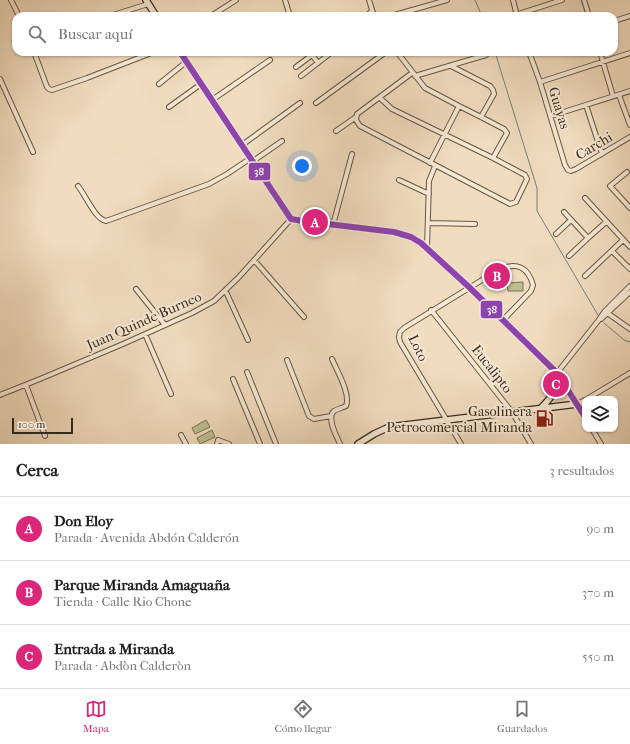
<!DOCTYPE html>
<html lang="es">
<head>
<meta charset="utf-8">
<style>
  :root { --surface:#fff; --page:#f2f2f2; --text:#202124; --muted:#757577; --line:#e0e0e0; --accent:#db2777 }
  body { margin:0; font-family:"IM FELL French Canon",serif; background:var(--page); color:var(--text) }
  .controls { position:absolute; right:12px; bottom:12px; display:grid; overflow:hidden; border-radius:8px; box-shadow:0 1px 3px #0004 }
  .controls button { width:36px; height:36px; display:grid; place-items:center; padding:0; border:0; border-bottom:1px solid var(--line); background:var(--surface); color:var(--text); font:20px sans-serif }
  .scale { position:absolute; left:12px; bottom:10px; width:61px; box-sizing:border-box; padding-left:4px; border:2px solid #382a19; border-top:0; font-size:11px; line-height:14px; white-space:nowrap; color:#382a19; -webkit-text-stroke:3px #f6e8d5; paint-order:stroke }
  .you { position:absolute; left:302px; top:166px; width:14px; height:14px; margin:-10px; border:3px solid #fff; border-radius:50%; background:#1a73e8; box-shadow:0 0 0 6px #1a73e833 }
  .badge { display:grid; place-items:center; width:26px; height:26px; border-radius:50%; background:var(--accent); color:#fff; font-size:13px; font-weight:700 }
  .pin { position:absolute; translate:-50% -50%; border:2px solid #fff; box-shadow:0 1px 4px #0006 }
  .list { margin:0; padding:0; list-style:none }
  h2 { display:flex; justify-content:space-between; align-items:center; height:52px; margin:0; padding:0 16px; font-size:17px }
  h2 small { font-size:13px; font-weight:400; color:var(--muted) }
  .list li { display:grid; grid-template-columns:26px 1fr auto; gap:12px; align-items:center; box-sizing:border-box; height:64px; padding:0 16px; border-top:1px solid var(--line) }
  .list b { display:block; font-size:15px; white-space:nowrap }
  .list p { margin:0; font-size:13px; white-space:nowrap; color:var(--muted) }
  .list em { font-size:13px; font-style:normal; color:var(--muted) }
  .icon { flex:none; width:22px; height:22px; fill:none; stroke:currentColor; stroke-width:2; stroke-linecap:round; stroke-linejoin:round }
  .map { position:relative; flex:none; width:630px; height:444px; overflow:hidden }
  .search { position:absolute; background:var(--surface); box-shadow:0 1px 3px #0004; left:12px; right:12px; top:12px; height:44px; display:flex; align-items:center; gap:10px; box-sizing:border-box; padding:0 14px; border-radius:12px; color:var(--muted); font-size:15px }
  .sheet { height:244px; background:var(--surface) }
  nav { display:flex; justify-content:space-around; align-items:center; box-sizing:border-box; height:56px; border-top:1px solid var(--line); background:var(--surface); font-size:11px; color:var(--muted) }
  nav a { display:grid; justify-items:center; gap:2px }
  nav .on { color:var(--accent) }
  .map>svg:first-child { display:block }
  .green { fill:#bdbf90; stroke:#7a7454 }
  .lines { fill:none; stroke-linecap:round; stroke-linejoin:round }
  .stream { stroke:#748078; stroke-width:1 }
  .street-casing { stroke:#665642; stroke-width:6 }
  .secondary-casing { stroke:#382a19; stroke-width:8 }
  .street { stroke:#f6e8d5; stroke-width:4 }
  .secondary { stroke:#f6e8d5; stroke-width:5.5 }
  .bus-1-casing { stroke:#f6e8d5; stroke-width:9 }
  .bus-1 { stroke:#8e44ad; stroke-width:6 }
  .labels { text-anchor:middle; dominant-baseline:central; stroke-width:4; stroke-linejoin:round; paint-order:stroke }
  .street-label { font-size:14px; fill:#382a19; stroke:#f6e8d5 }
  .poi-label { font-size:14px; fill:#382a19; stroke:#f6e8d5; text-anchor:end }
  .line-badge { stroke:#f6e8d5; stroke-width:1.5 }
  .badge-label { font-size:11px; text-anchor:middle; font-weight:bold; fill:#fff }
</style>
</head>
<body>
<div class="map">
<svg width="630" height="444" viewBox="0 0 630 444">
  <rect width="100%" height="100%" fill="#f1dcbf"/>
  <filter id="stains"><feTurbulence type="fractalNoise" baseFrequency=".005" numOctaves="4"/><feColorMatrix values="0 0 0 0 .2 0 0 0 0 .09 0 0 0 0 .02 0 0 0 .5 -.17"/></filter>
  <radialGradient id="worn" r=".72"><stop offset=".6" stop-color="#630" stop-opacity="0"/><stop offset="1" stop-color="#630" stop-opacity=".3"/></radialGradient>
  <path class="green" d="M523 282V291H508L507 283Z
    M206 420 210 427 195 434 192 428Z
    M212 430 215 437 200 444 197 438Z"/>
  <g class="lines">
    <path class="stream" d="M475 0 482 16
      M495 52 537 188V211L598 315
      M604 323 624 340 630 342"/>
    <defs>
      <path id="street" d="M11 0 19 16
        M285 0 290 16
        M369 0 374 16
        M513 0 517 16
        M584 0 589 16
        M110 16 148 4
        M211 16 236 0
        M366 16 372 11
        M391 16 447 0
        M512 16 562 0
        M614 21 630 16
        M34 52 47 87 49 89 52 90 87 78 154 52
        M310 52 318 63
        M397 52 425 88 459 106
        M529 52 540 82 565 165 568 170 571 171 576 169 630 137
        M600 52 613 96
        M296 67 316 52
        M301 76 332 52
        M415 76 486 55
        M0 79 33 152
        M540 82 630 53
        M159 84 186 62
        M619 95 630 125
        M380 98 392 109 493 158 525 175 527 179 516 202 510 204 360 126 356 120 357 114 412 73
        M212 100 270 60
        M316 103 386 52
        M586 105 602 154
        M169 107 201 84
        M551 116 630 91
        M481 117 504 129 507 133 493 158
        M336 131 356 117
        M242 145 300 103
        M253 161 282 141
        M430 163 459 106 481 117 494 94 493 90 490 86 451 66
        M627 172 610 186 630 208
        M399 180 429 194
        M78 186C86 196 95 219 106 221L209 184 227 174 251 158
        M585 198 630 247
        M564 212 588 238 606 222
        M428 223 475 224
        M333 225 352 154
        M556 234 571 220
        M427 248 429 181 435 166
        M612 251 630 269
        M569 256 588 238
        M254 260 304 317
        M585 276 623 240
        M136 289 165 325
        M225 291 227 294 248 340
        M431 310 512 412 531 444
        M606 312 630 329
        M601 319 630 292
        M145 334 171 394
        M332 359C337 371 351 394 346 406 342 408 337 409 334 411 326 418 337 437 340 444
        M287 360 309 416 314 419 331 416
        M247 372 276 444
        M557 373 598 321 605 311 630 286
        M233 379 260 444
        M26 385 45 436
        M0 395 40 379 123 344 192 313 214 301 239 277 291 219
        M587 399 630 373
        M585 400 577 404 585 417
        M592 429 601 444
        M181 435 186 444
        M217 444 218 440 229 444
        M461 444 400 342 399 337 400 332 404 328 500 269C517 262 528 267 533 285L531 291 503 320"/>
      <path id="secondary" d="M146 0 156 16
        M180 52 291 219 303 221 394 232 411 237 421 243 469 287 557 373 577 404 389 427 374 434 358 444
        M541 408C554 395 556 391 557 373"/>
    </defs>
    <use href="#street" class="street-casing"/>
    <use href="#secondary" class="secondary-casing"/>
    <use href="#street" class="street"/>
    <use href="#secondary" class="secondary"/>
    <defs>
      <path id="bus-1" d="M180 52 291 219 303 221 394 232 411 237 421 243 469 287 557 373 585 417"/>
    </defs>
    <use href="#bus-1" class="bus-1-casing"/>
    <use href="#bus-1" class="bus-1"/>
  </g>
  <defs>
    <symbol id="fuel-bare" viewBox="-9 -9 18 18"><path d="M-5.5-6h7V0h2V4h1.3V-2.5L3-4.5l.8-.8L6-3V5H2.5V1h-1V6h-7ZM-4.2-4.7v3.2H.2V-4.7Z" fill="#8f2418" stroke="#f6e8d5" stroke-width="2.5" paint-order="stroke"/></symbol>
  </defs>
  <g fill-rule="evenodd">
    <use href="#fuel-bare" x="532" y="406" width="25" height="25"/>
  </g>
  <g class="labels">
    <g class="street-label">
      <text transform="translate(559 108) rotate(73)">Guayas</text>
      <text transform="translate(594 146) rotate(-31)">Carchi</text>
      <text transform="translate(144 321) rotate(-24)">Juan Quinde Burneo</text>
      <text transform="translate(418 348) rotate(64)">Loto</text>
      <text transform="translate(492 369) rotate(52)">Eucalipto</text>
    </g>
    <g class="poi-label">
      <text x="532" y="411">Gasolinera<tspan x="532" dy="16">Petrocomercial Miranda</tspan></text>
    </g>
  </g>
  <g class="line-badge">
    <rect x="248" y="162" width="23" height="19" rx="4" fill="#8e44ad"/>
    <rect x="480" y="300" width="23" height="19" rx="4" fill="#8e44ad"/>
  </g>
  <g class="badge-label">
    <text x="259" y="175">38</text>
    <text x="492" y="313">38</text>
  </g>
  <rect width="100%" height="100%" filter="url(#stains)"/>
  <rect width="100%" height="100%" fill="url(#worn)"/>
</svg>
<div class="controls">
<button><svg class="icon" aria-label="layers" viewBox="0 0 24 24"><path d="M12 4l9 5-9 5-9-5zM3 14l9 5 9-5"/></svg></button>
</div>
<div class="scale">100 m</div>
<div class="you"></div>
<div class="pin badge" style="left:315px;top:222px">A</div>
<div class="pin badge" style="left:497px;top:276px">B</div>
<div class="pin badge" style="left:556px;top:384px">C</div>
<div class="search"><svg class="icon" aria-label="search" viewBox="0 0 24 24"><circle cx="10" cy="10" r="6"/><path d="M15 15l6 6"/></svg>Buscar aquí</div>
</div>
<section class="sheet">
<h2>Cerca<small>3 resultados</small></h2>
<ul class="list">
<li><span class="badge">A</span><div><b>Don Eloy</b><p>Parada · Avenida Abdón Calderón</p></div><em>90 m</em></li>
<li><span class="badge">B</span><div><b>Parque Miranda Amaguaña</b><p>Tienda · Calle Rio Chone</p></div><em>370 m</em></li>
<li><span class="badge">C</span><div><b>Entrada a Miranda</b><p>Parada · Abdòn Calderòn</p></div><em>550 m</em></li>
</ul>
</section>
<nav>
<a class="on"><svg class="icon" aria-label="map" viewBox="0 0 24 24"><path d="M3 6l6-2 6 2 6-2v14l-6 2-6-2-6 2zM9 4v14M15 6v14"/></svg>Mapa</a>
<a><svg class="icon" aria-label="directions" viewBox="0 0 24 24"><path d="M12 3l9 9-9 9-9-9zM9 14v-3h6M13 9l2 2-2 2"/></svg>Cómo llegar</a>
<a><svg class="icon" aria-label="saved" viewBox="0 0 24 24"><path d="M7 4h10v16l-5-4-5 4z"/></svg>Guardados</a>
</nav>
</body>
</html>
